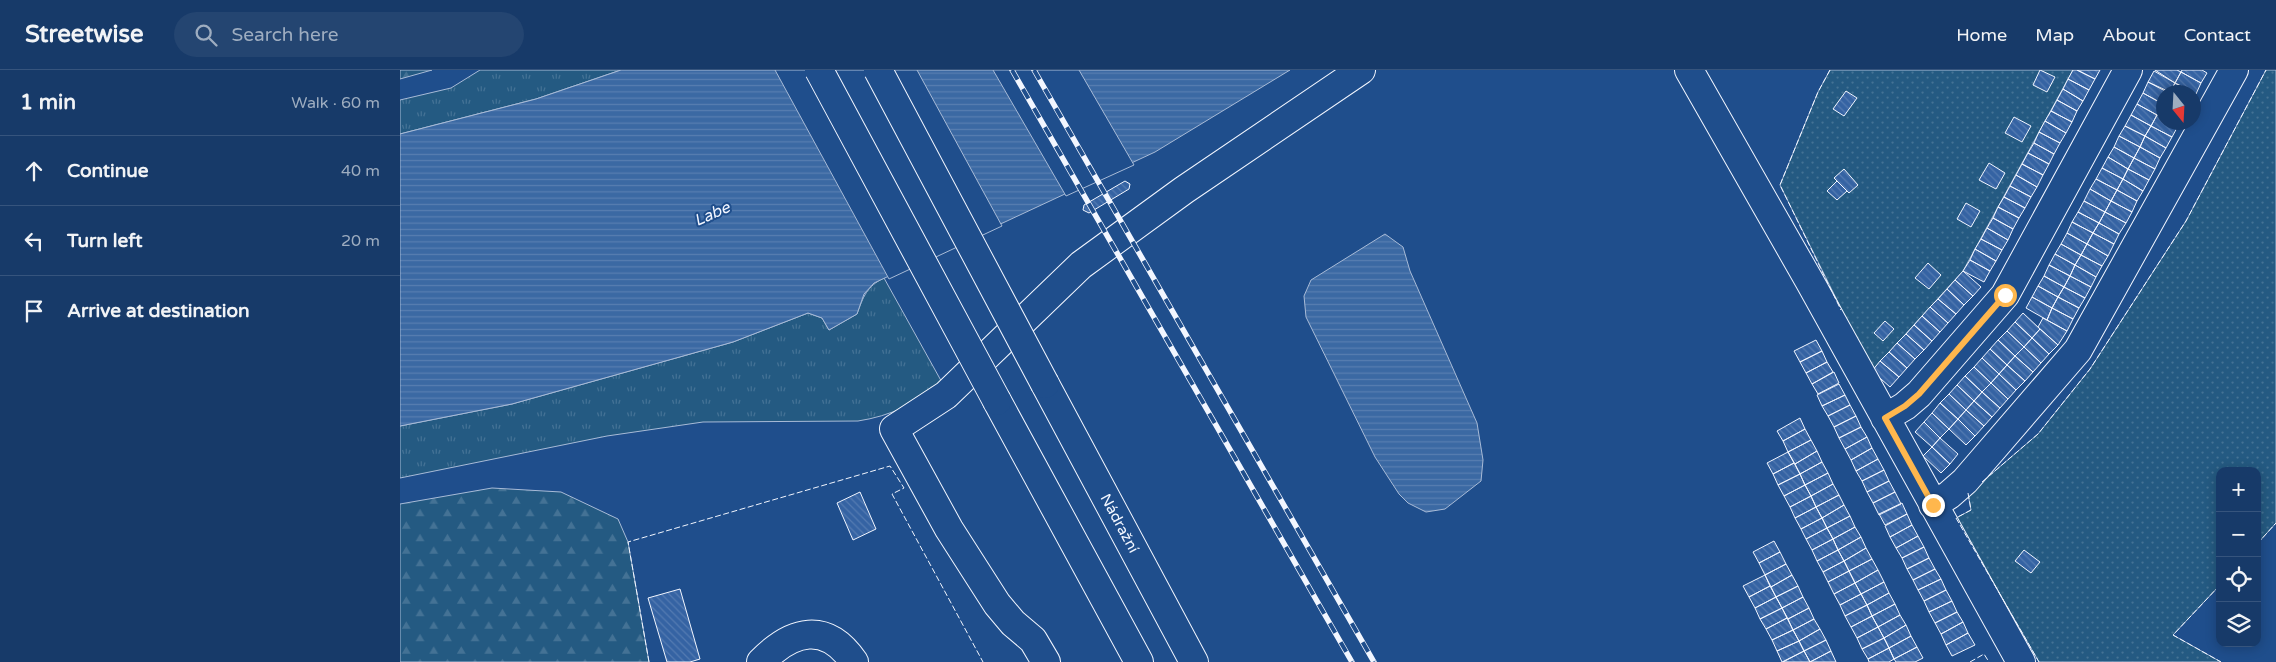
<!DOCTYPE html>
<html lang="en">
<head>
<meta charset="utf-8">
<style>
  :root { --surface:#173a69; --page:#244571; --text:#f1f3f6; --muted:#9eadc0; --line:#36547d }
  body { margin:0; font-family:"Varela Round",sans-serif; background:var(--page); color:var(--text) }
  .controls { position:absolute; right:15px; bottom:15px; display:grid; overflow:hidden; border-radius:10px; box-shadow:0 2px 12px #0003 }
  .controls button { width:45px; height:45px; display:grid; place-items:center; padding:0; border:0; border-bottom:1px solid var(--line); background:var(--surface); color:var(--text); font:25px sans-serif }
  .compass { position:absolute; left:1756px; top:15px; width:45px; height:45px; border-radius:50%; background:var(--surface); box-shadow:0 2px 12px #0003; rotate:162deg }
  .stop { position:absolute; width:15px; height:15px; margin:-11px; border:4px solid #ffb74d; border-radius:50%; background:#fff }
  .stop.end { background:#ffb74d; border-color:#fff; box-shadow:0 1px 5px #0008 }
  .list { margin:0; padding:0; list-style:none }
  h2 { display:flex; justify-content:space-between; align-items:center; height:65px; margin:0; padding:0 20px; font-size:21px }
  h2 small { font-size:16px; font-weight:400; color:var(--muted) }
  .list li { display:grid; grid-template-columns:32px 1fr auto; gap:15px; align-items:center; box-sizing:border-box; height:70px; padding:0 20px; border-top:1px solid var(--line) }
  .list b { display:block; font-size:19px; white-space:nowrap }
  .list em { font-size:16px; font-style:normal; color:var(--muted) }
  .icon { flex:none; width:28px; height:28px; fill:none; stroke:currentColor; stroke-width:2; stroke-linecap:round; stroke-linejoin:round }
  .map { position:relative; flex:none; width:1876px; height:592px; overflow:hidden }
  header { display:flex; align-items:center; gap:30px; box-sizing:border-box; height:70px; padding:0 25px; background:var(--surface); border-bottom:1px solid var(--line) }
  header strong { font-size:24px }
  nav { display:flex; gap:28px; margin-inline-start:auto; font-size:18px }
  .search { width:350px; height:45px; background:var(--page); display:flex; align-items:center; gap:12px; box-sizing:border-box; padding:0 18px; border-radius:28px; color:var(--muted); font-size:19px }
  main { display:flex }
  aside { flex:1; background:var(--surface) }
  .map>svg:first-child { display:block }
  .grass { fill:url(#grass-tufts); stroke:#a8bbd7 }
  .forest { fill:url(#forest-firs); stroke:#a8bbd7 }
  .garden { fill:url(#garden-dots); stroke:#a8bbd7 }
  .water { fill:url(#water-rules); stroke:#a8bbd7 }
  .pier { fill:#1f4e8c; stroke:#a8bbd7 }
  .building { fill:url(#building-back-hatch); stroke:#f2f6ff }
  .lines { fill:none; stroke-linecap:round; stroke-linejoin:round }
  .minor-casing { stroke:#f2f6ff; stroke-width:30 }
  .major-casing { stroke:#f2f6ff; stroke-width:30 }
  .minor { stroke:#1f4e8c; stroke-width:28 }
  .major { stroke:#1f4e8c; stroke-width:28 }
  .rail-casing { stroke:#f2f6ff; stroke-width:5.5 }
  .rail { stroke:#1f4e8c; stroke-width:4; stroke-dasharray:11; stroke-linecap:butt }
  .major-bridge-casing { stroke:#f2f6ff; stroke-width:30; stroke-linecap:butt }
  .major-bridge { stroke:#1f4e8c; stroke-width:28 }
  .fence { stroke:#f2f6ff; stroke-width:1; stroke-dasharray:6 2.5; stroke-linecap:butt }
  .route { stroke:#ffb74d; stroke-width:6 }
  .labels { text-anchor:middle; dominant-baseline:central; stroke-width:4; stroke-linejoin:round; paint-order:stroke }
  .street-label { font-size:15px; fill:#f2f6ff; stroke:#1f4e8c }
  .water-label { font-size:16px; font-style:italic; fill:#f2f6ff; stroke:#1f4e8c }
</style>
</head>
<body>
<header>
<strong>Streetwise</strong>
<div class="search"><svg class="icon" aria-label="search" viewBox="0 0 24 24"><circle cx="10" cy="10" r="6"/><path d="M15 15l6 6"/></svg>Search here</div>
<nav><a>Home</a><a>Map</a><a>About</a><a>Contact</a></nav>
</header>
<main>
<aside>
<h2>1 min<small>Walk · 60 m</small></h2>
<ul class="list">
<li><svg class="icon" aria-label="ahead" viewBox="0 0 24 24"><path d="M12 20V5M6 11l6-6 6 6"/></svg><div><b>Continue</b></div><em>40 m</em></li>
<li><svg class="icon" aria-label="left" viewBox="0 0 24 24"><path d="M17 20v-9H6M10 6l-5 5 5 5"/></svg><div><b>Turn left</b></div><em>20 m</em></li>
<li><svg class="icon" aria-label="arrive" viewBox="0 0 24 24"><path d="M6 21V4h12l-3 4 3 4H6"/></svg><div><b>Arrive at destination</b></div></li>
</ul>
</aside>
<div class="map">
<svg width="1876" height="592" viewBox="0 0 1876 592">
  <defs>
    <pattern id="grass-tufts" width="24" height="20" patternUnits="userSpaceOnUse" patternTransform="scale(1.25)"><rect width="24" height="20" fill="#245a82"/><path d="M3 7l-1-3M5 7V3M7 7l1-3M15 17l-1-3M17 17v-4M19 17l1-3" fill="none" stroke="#447295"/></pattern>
    <pattern id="forest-firs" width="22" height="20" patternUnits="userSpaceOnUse" patternTransform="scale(1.25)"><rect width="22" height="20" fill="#245a82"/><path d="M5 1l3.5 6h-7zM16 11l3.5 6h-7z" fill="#447295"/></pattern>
    <pattern id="garden-dots" width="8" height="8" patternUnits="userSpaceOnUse" patternTransform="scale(1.25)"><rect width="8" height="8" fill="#245a82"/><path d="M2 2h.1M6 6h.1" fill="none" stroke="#447295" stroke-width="1.8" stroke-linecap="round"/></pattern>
    <pattern id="water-rules" width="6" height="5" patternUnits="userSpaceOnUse" patternTransform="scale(1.25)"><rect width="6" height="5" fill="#3b69a3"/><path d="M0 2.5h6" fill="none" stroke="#587fb1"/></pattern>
    <pattern id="building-back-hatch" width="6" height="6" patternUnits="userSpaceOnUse" patternTransform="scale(1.25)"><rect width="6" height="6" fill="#3563a3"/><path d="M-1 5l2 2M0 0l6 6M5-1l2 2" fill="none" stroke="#537ab1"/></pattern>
  </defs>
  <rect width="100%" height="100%" fill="#1f4e8c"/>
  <path class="grass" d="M80 0H221L136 29 0 64V30L51 18Z
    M484 208 544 316C515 333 491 346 458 351L303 352 207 366 0 408V356L112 334 333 272 408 243 422 248 429 260 457 244C463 227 467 216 484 208Z"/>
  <path class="forest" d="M0 0H32L0 9Z
    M92 418 161 422 218 449 228 472 249 592H0V434Z"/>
  <path class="garden" d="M1430 0H1673L1563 201 1472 301 1380 115 1418 22Z
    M1866 0H1876V453L1857 474V401H1820V515L1773 565 1821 592H1639L1556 448 1571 440 1568 424 1638 364 1690 299 1786 151Z"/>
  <path class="water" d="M221 0H890L755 82 474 213 464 224 457 244 429 260 422 248 408 243 333 272 112 334 0 356V64L136 29Z
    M985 164 1003 177 1010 201 1077 353 1083 390 1081 411 1045 439 1026 442 1008 433 999 424 975 387 906 247 904 226 911 210Z"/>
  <path class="pier" d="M375 0H517L602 156 489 209Z
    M593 0H679L734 95 666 126Z"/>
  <path class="building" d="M1640 0 1655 7 1647 22 1633 15Z
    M1673 0H1677L1695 9 1689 20 1668 9Z
    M1677 0H1700L1695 9Z
    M1755 0H1777L1781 2 1775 13Z
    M1782 0H1802L1807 3 1801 13 1781 2Z
    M1754 1 1775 13 1770 22 1748 12Z
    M1781 2 1801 13 1796 24 1775 13Z
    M1668 9 1689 20 1683 31 1663 19Z
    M1748 12 1767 22H1764L1763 34 1743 23Z
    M1775 13 1793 22H1770Z
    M1663 19 1683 31 1677 41 1657 30Z
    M1446 21 1457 28 1444 46 1433 39Z
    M1743 23 1763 34 1757 45 1737 34Z
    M1657 30 1677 41 1672 52 1651 41Z
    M1737 34 1757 45 1751 56 1731 45Z
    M1763 34H1764V49L1757 45Z
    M1651 41 1672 52 1666 63 1645 51Z
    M1731 45 1751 56 1745 66 1725 56Z
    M1757 45 1764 49V52H1771L1778 56 1772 67 1751 56Z
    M1614 47 1631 56 1622 72 1605 63Z
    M1645 51 1666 63 1660 73 1639 62Z
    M1725 56 1745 66 1740 77 1719 66Z
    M1751 56 1772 67 1766 78 1745 66Z
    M1639 62 1660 73 1654 84 1634 73Z
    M1719 66 1740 77 1734 88 1714 77Z
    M1745 66 1766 78 1760 88 1740 77Z
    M1634 73 1654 84 1649 94 1628 83Z
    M1714 77 1734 88 1728 99 1708 87Z
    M1740 77 1760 88 1755 99 1734 88Z
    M1628 83 1649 94 1643 105 1622 94Z
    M1708 87 1728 99 1723 109 1702 98Z
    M1734 88 1755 99 1749 110 1728 99Z
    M1589 93 1605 103 1596 119 1579 110Z
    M1622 94 1643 105 1637 117 1616 105Z
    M1702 98 1723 109 1717 120 1696 109Z
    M1444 99 1458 115 1449 123 1434 108Z
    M1728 99 1749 110 1743 121 1723 109Z
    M1616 105 1637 117 1631 127 1610 116Z
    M1696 109 1717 120 1711 131 1690 119Z
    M1723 109 1743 121 1737 131 1717 120Z
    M725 111 730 114 729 119 689 143 683 140 684 135Z
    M1437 111 1447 121 1437 130 1427 121Z
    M1610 116 1631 127 1625 138 1604 127Z
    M1690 119 1711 131 1705 142 1684 131Z
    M1717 120 1737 131 1732 142 1711 131Z
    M1604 127 1625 138 1619 148 1598 137Z
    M1684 131 1705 142 1699 153 1678 142Z
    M1711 131 1732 142 1726 153 1705 142Z
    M1566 133 1580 141 1571 157 1557 149Z
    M1598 137 1619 148 1613 159 1593 148Z
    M1678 142 1699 153 1693 163 1672 152Z
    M1705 142 1726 153 1719 164 1699 153Z
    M1593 148 1613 159 1608 170 1587 158Z
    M1672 152 1693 163 1687 174 1667 163Z
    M1699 153 1719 164 1714 174 1693 163Z
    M1587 158 1608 170 1602 180 1581 169Z
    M1667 163 1687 174 1681 185 1661 174Z
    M1693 163 1714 174 1708 186 1687 174Z
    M1581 169 1602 180 1596 191 1575 179Z
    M1661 174 1681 185 1675 195 1655 184Z
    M1687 174 1708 186 1702 196 1681 185Z
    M1575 179 1596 191 1590 201 1570 190Z
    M1655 184 1675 195 1670 206 1649 195Z
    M1681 185 1702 196 1696 207 1675 195Z
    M1570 190 1590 201 1584 212 1563 201Z
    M1528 193 1541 205 1529 219 1515 208Z
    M1649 195 1670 206 1664 217 1644 206Z
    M1675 195 1696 207 1691 217 1670 206Z
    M1563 201 1581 217 1573 226 1555 210Z
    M1644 206 1664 217 1658 227 1638 216Z
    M1670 206 1691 217 1685 228 1664 217Z
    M1555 210 1573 226 1564 235 1547 219Z
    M1638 216 1658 227 1652 238 1632 227Z
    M1664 217 1685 228 1679 238 1658 227Z
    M1547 219 1564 235 1556 244 1538 229Z
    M1632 227 1652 238 1647 250 1626 238Z
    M1658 227 1679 238 1673 249 1652 238Z
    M1538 229 1556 244 1548 253 1530 237Z
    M1530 237 1548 253 1540 262 1522 246Z
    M1652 238 1673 249 1667 261 1647 250Z
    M1623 243 1640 259 1632 268 1615 252Z
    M1522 246 1540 262 1532 271 1514 255Z
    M1643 248 1667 261 1658 275 1638 257Z
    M1485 251 1494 259 1483 271 1474 263Z
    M1615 252 1632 268 1624 277 1607 261Z
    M1514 255 1532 271 1524 280 1506 264Z
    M1640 259 1658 275 1649 284 1632 268Z
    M1607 261 1624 277 1615 286 1598 270Z
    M1506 264 1524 280 1515 289 1497 273Z
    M1632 268 1649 284 1641 293 1624 277Z
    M1416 270 1422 281 1400 292 1394 281Z
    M1598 270 1615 286 1607 295 1590 279Z
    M1497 273 1515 289 1507 298 1489 282Z
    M1624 277 1641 293 1633 302 1615 286Z
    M1590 279 1607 295 1599 304 1582 288Z
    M1422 281 1427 292 1406 303 1400 292Z
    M1489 282 1507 298 1499 307 1480 291Z
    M1615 286 1633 302 1625 311 1607 295Z
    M1582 288 1599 304 1591 313 1574 297Z
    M1480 291 1499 307 1490 317 1472 301Z
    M1427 292 1433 302 1412 314 1406 303Z
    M1607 295 1625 311 1616 320 1599 304Z
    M1574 297 1591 313 1582 322 1565 306Z
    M1434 302 1439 313 1418 324 1412 314Z
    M1599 304 1616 320 1608 329 1591 313Z
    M1565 306 1582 322 1574 331 1557 315Z
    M1591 313 1608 329 1600 338 1582 322Z
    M1439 314 1445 325 1422 336 1417 325Z
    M1557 315 1574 331 1566 340 1549 324Z
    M1582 322 1600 338 1592 347 1574 331Z
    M1549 324 1566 340 1558 349 1540 333Z
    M1445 325 1450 335 1428 346 1422 336Z
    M1574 331 1592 347 1584 356 1566 340Z
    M1540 333 1558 349 1549 359 1532 343Z
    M1450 335 1456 346 1434 357 1428 346Z
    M1566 340 1584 356 1575 366 1558 349Z
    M1532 343 1549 359 1540 368 1524 352Z
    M1456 346 1461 357 1439 368 1434 357Z
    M1400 348 1405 359 1383 371 1377 361Z
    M1558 349 1575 366 1566 375 1549 359Z
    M1524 352 1540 368 1532 377 1515 362Z
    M1461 357 1467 367 1445 379 1439 368Z
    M1405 359 1411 370 1388 382 1383 371Z
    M1467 367 1472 378 1451 390 1445 379Z
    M1540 368 1558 384 1550 394 1532 377Z
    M1411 370 1417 381 1395 394 1388 382Z
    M1532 377 1550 394 1541 403 1523 386Z
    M1472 378 1478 389 1456 401 1451 390Z
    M1417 381 1422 392 1400 404 1395 394Z
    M1388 382 1394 393 1373 404 1367 393Z
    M1478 389 1484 400 1462 411 1456 401Z
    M1422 392 1428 403 1405 415 1400 404Z
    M1394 393 1400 404 1378 415 1373 404Z
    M1484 400 1489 411 1467 422 1462 411Z
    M1428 403 1433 414 1411 426 1405 415Z
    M1400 404 1405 415 1384 426 1378 415Z
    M1489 411 1495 422 1473 433 1467 422Z
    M1433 414 1439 425 1416 437 1411 426Z
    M1405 415 1411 426 1390 437 1384 426Z
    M460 422 476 459 453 470 437 433Z
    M1495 422 1501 434 1479 445 1473 433Z
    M1439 425 1444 435 1422 448 1416 437Z
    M1411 426 1416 437 1395 448 1390 437Z
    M1502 433 1507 444 1485 455 1479 444Z
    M1444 435 1450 446 1427 458 1422 448Z
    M1416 437 1422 448 1401 459 1395 448Z
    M1507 444 1512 455 1490 467 1485 456Z
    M1450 446 1455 457 1433 469 1427 458Z
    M1422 448 1427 458 1406 469 1401 459Z
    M1512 455 1518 466 1496 478 1490 467Z
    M1455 457 1461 467 1438 480 1433 469Z
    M1427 458 1433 469 1412 480 1406 469Z
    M1518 466 1524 477 1502 488 1496 478Z
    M1461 467 1466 478 1444 491 1438 480Z
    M1433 469 1438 480 1417 491 1412 480Z
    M1374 471 1380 482 1359 493 1353 482Z
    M1524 477 1529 488 1507 499 1502 488Z
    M1466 478 1472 489 1449 501 1444 491Z
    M1438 480 1444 491 1423 502 1417 491Z
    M1624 480 1640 492 1631 503 1615 491Z
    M1380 482 1386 494 1365 505 1359 493Z
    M1529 488 1535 499 1513 510 1507 499Z
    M1472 489 1478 500 1455 513 1449 501Z
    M1444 491 1449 501 1428 512 1423 502Z
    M1386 494 1392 505 1371 517 1365 505Z
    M1535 499 1541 509 1518 520 1513 510Z
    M1478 500 1484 512 1461 524 1455 513Z
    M1449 501 1455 513 1434 524 1428 512Z
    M1365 505 1370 516 1349 527 1343 516Z
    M1392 505 1398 516 1376 527 1371 517Z
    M1541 509 1546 520 1524 531 1518 520Z
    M1484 512 1489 523 1467 535 1461 524Z
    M1455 513 1461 524 1440 535 1434 524Z
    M1370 516 1376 527 1355 538 1349 527Z
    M1398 516 1403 527 1382 538 1376 527Z
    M280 519 300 589 290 592H267L248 528Z
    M1546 520 1552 531 1529 542 1524 531Z
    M1489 523 1495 534 1472 546 1467 535Z
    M1461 524 1467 535 1445 546 1440 535Z
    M1376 527 1382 538 1360 549 1355 538Z
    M1403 527 1409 538 1388 549 1382 538Z
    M1552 531 1557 542 1535 553 1529 542Z
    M1495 534 1500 545 1478 557 1472 546Z
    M1467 535 1472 546 1451 557 1445 546Z
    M1382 538 1387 548 1366 559 1360 549Z
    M1409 538 1414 549 1393 560 1388 549Z
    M1557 542 1563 552 1541 564 1535 553Z
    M1500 545 1506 555 1484 568 1478 557Z
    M1472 546 1478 557 1457 568 1451 557Z
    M1387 548 1393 560 1372 570 1366 559Z
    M1414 549 1420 559 1399 571 1393 560Z
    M1563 552 1568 563 1546 575 1541 564Z
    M1506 555 1511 566 1489 578 1484 568Z
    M1478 557 1484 568 1462 579 1457 568Z
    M1420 559 1426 570 1404 581 1399 571Z
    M1393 560 1399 571 1377 581 1372 570Z
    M1568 563 1575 575 1552 586 1546 575Z
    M1511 566 1517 577 1494 589 1489 578Z
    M1484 568 1489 578 1468 589 1462 579Z
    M1426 570 1431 581 1410 592 1404 581Z
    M1399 571 1404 581 1382 592 1377 581Z
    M1517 577 1523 588 1515 592H1496L1494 589Z
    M1489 578 1494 589 1489 592H1469L1468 589Z
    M1404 581 1410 592H1383Z
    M1431 581 1436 592H1410Z"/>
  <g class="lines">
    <defs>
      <path id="minor" d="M1289 0 1410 212 1621 592
        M1485 348 1505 336 1519 324 1605 225 1728 0
        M1533 435 1549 425 1565 411 1678 280 1834 0
        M361 592C392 560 426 551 454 592
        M646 592 633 570 613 553 597 534 549 459 494 359 546 325 681 195 784 120 961 0"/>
      <g id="major">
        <path id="s1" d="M645 314 794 592"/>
        <path d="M597 331 739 592"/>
      </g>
    </defs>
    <use href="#minor" class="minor-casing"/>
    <use href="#major" class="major-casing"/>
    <use href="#minor" class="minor"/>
    <use href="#major" class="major"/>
    <defs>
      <path id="rail" d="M612 0 952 592
        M634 0 974 592"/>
    </defs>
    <use href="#rail" class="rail-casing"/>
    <use href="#rail" class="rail"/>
    <defs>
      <path id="major-bridge" d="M419 0 597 331
        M478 0 645 314"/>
    </defs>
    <use href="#major-bridge" class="major-bridge-casing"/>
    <use href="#major-bridge" class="major-bridge"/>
    <path class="fence" d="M1430 0 1418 22 1380 115 1441 240
      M1582 412 1638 364 1690 299 1786 151 1866 0
      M1568 423 1571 440 1556 448 1639 592
      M1857 474 1876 453
      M1820 515 1773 565 1821 592
      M249 592 228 472 490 396 504 418 492 424 583 592
      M1570 592 1584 584 1589 592"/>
  </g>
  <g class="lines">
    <path class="route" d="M1533 435 1485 348 1505 336 1519 324 1605 225"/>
  </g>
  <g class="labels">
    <g class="street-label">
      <text stroke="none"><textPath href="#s1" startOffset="158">Nádražní</textPath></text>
    </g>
    <g class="water-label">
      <text transform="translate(312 144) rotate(-24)">Labe</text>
    </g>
  </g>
</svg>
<div class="controls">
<button>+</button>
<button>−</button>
<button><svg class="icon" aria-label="locate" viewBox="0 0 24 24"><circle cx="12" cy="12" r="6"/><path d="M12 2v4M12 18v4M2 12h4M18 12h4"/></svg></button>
<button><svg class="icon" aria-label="layers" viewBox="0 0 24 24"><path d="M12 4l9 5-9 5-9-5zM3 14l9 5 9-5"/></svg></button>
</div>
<svg class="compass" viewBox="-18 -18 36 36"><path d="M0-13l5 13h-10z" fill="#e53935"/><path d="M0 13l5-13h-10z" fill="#9eadc0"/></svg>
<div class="stop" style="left:1605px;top:225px"></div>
<div class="stop end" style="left:1533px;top:435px"></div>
</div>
</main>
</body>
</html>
